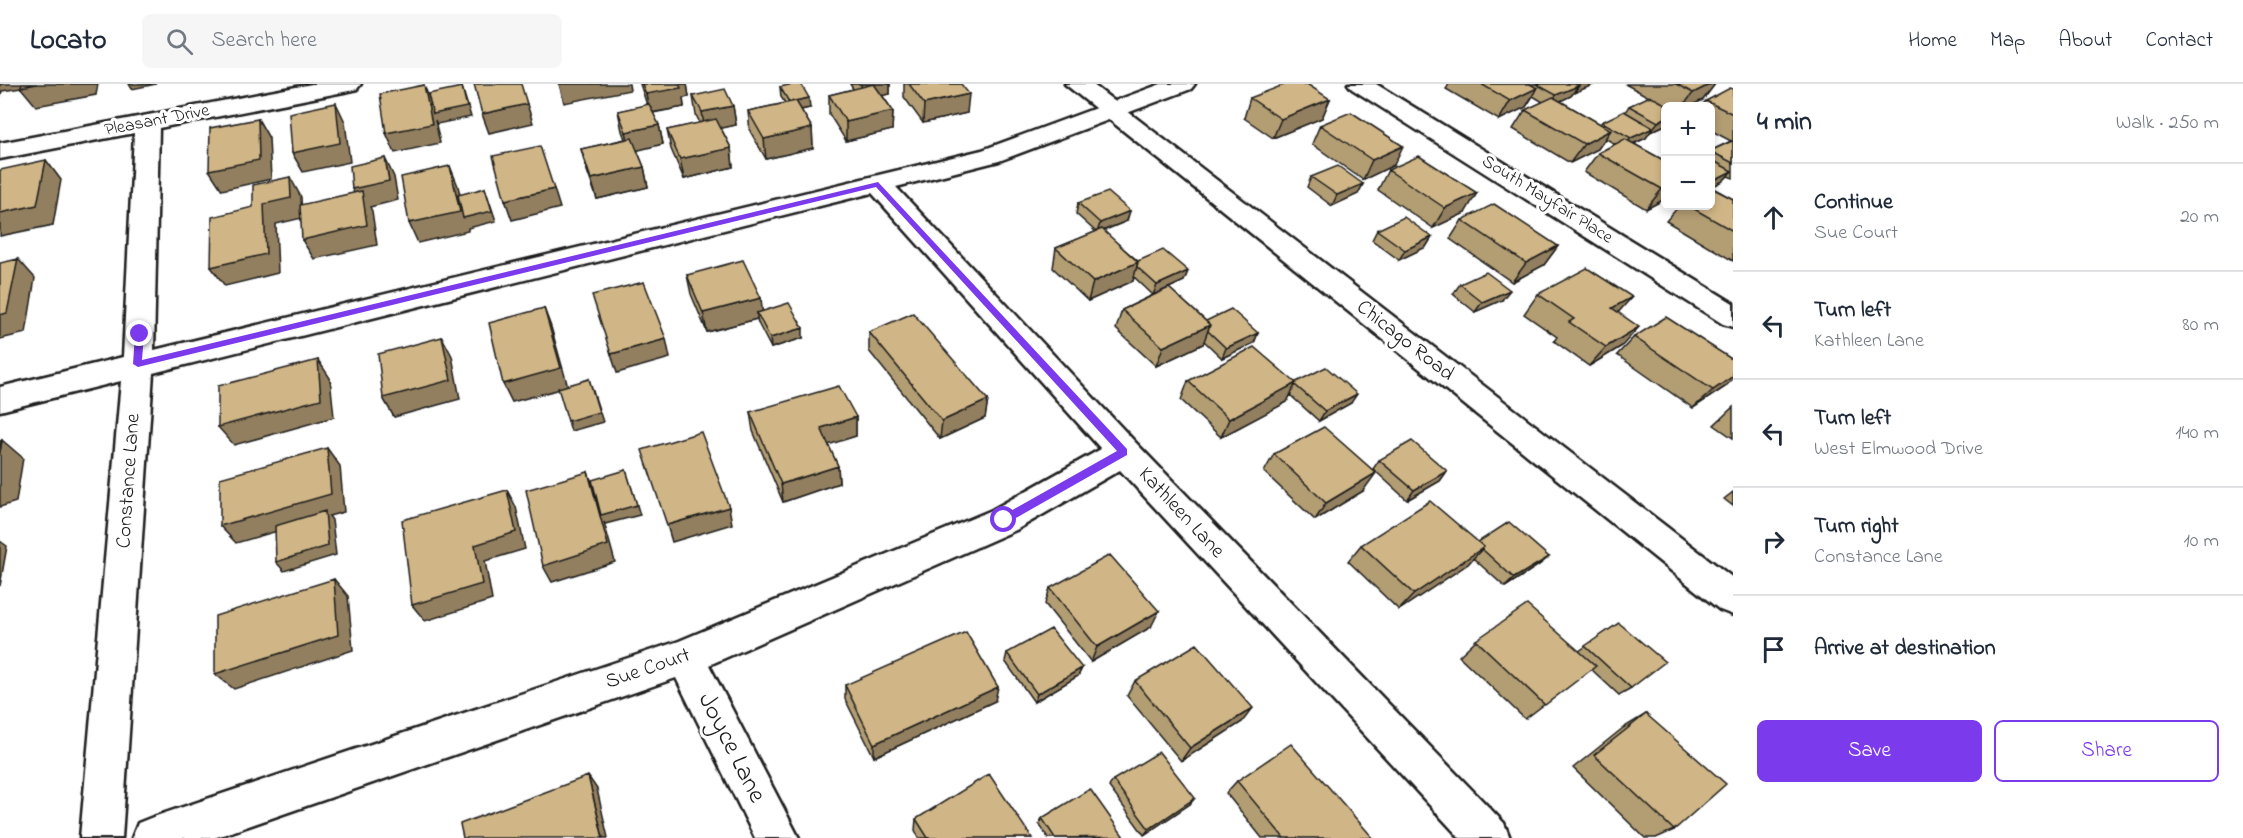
<!DOCTYPE html>
<html lang="en">
<head>
<meta charset="utf-8">
<style>
  :root { --surface:#fff; --page:#f6f6f7; --text:#1f2937; --muted:#747a83; --line:#e0e1e3; --accent:#7c3aed }
  body { margin:0; font-family:"Indie Flower",sans-serif; background:var(--page); color:var(--text) }
  .controls { position:absolute; right:18px; top:18px; display:grid; overflow:hidden; border-radius:9px; box-shadow:0 3px 9px #0003 }
  .controls button { width:54px; height:54px; display:grid; place-items:center; padding:0; border:0; border-bottom:2px solid var(--line); background:var(--surface); color:var(--text); font:30px sans-serif }
  .stop { position:absolute; width:18px; height:18px; margin:-14px; border:4px solid #7c3aed; border-radius:50%; background:#fff }
  .stop.end { background:#7c3aed; border-color:#fff; box-shadow:0 2px 6px #0008 }
  .list { margin:0; padding:0; list-style:none }
  h2 { display:flex; justify-content:space-between; align-items:center; height:78px; margin:0; padding:0 24px; font-size:26px }
  h2 small { font-size:20px; font-weight:400; color:var(--muted) }
  .list li { display:grid; grid-template-columns:39px 1fr auto; gap:18px; align-items:center; box-sizing:border-box; height:108px; padding:0 24px; border-top:2px solid var(--line) }
  .list b { display:block; font-size:22px; white-space:nowrap }
  .list p { margin:0; font-size:20px; white-space:nowrap; color:var(--muted) }
  .list em { font-size:20px; font-style:normal; color:var(--muted) }
  .actions { display:flex; gap:12px; padding:18px 24px }
  .actions a { flex:1; padding:14px 0; border:2px solid var(--accent); border-radius:9px; text-align:center; font-size:21px; color:var(--accent) }
  .actions .main { background:var(--accent); color:#fff }
  .icon { flex:none; width:33px; height:33px; fill:none; stroke:currentColor; stroke-width:2; stroke-linecap:round; stroke-linejoin:round }
  .map { position:relative; flex:none; width:1733px; height:754px; overflow:hidden }
  header { display:flex; align-items:center; gap:36px; box-sizing:border-box; height:84px; padding:0 30px; background:var(--surface); border-bottom:2px solid var(--line) }
  header strong { font-size:28px }
  nav { display:flex; gap:33px; margin-inline-start:auto; font-size:21px }
  .search { width:420px; height:54px; background:var(--page); display:flex; align-items:center; gap:15px; box-sizing:border-box; padding:0 21px; border-radius:9px; color:var(--muted); font-size:22px }
  main { display:flex }
  aside { flex:1; background:var(--surface) }
  .map>svg:first-child { display:block }
  .lines { fill:none; stroke-linecap:round; stroke-linejoin:round }
  .minor-casing { stroke:#1c1c1c; stroke-width:5 }
  .tertiary-casing { stroke:#1c1c1c; stroke-width:5 }
  .minor { fill:#fff; fill-rule:evenodd }
  .tertiary { fill:#fff; fill-rule:evenodd }
  .wall { fill:#b39d73; stroke:#1c1c1c; stroke-width:1.5 }
  .shaded-wall { fill:#927f5e; stroke:#1c1c1c; stroke-width:1.5 }
  .building { fill:#d0b686; stroke:#1c1c1c; stroke-width:1.5 }
  .route { fill:#7c3aed }
  .labels { text-anchor:middle; dominant-baseline:central; stroke-width:6; stroke-linejoin:round; paint-order:stroke }
  .far-street-label { font-size:18px; fill:#1c1c1c; stroke:#fff }
  .street-label { font-size:21px; fill:#1c1c1c; stroke:#fff }
  .near-street-label { font-size:26px; fill:#1c1c1c; stroke:#fff }
</style>
</head>
<body>
<header>
<strong>Locato</strong>
<div class="search"><svg class="icon" aria-label="search" viewBox="0 0 24 24"><circle cx="10" cy="10" r="6"/><path d="M15 15l6 6"/></svg>Search here</div>
<nav><a>Home</a><a>Map</a><a>About</a><a>Contact</a></nav>
</header>
<main>
<div class="map">
<svg width="1733" height="754" viewBox="0 0 1733 754">
  <rect width="100%" height="100%" fill="#fff"/>
  <filter id="ink" filterUnits="userSpaceOnUse"><feTurbulence type="fractalNoise" baseFrequency=".0167" numOctaves="2"/><feDisplacementMap in="SourceGraphic" scale="12" xChannelSelector="R" yChannelSelector="G"/><feConvolveMatrix kernelMatrix="1 2 1 2 8 2 1 2 1" color-interpolation-filters="sRGB"/></filter>
  <g filter="url(#ink)">
    <g class="lines">
      <defs>
        <path id="minor" d="M312 0H361L357 5 349 7 159 44 154 266 982 66 1161 0H1195L1191 5 999 77 896 103 1136 359 1504 739 1510 754H1460L1120 386 1016 446 709 581 799 754H755L676 594 214 754H132L138 739 153 733 679 557 992 426 1101 365 872 109 153 289 122 754H80L121 297 0 327V303L123 273 134 49 0 75V59Z
          M1348 0H1376L1733 219V243L1723 240 1352 5Z"/>
        <path id="tertiary" d="M1065 0H1092L1733 494V531L1720 526Z"/>
      </defs>
      <use href="#minor" class="minor-casing"/>
      <use href="#tertiary" class="tertiary-casing"/>
      <use href="#minor" class="minor"/>
      <use href="#tertiary" class="tertiary"/>
    </g>
    <path class="wall" d="M640 0H687L689 13 683 14 684 23 653 29 659 41 663 60 637 66 644 83 648 103 597 115 586 84 581 65 625 55 622 47 618 27 647 21Z
      M850 0H890V10L882 11 893 27 892 46 846 57 829 30V11L853 5Z
      M904 0H961L967 29 923 39 904 13Z
      M1449 0H1595L1574 8 1571 12 1560 17 1600 40 1602 38 1625 28 1629 22 1649 13 1625 0H1715L1703 16 1690 22H1665V41L1650 48 1646 54 1634 60 1665 77V115L1646 125 1584 88 1598 69 1615 60 1605 54 1598 65 1570 79 1513 45 1525 26 1543 18 1533 12 1526 23 1499 36 1446 5Z
      M780 3 810 24 801 26 812 44 813 64 766 75 750 47 748 27 785 19 781 13Z
      M1733 5V94L1728 92 1723 97 1711 103 1733 115V177L1666 137 1679 122H1710V67L1731 57 1710 46V22H1701L1706 17Z
      M693 12 733 22 736 41 721 44 731 64 733 83 684 95 671 65 667 46 700 39 696 31Z
      M1250 14 1330 15 1322 34 1273 54 1244 34Z
      M1320 41 1394 81 1363 96 1312 60Z
      M1388 86 1465 129 1433 144 1378 106Z
      M1311 93 1363 100 1358 110 1332 122 1307 103Z
      M1078 119 1127 137 1103 147 1138 177 1188 187 1184 197 1169 204 1206 237 1258 249 1254 259 1222 274 1204 257 1203 260 1156 282 1116 245 1122 226 1153 211 1134 193 1133 197 1088 217 1053 184 1056 164 1096 148 1076 130Z
      M1462 136 1558 162 1544 181 1512 198 1450 155Z
      M1377 146 1432 153 1426 163 1399 176 1372 156Z
      M687 191 763 227 803 254 771 264 758 239 757 235 707 248 691 210Z
      M1460 200 1502 216 1475 228 1453 210Z
      M1538 210 1618 229 1622 262 1589 282 1554 257 1557 253 1524 230Z
      M869 248 988 316 985 334 940 355 869 267Z
      M1634 253 1725 303 1693 324 1617 271Z
      M1188 297 1296 298 1351 319 1319 337 1290 311 1287 318 1221 353 1181 316Z
      M1733 323V354L1714 341Z
      M750 328 856 333V352L828 360 838 382 839 399 783 418 753 347Z
      M1274 370 1363 407 1315 436 1264 388Z
      M1379 376 1447 387 1440 397 1407 416 1373 385Z
      M1733 408V422L1724 415Z
      M1478 458 1549 473 1539 481 1505 503 1473 474 1468 480 1399 526 1348 477 1361 461Z
      M1050 504 1151 543 1091 578 1045 520Z
      M1619 539 1631 604 1619 611 1591 585 1525 635 1459 572 1476 556 1579 567Z
      M1007 569 1082 584 1078 592 1034 618 1005 577Z
      M1135 597 1242 638 1181 677 1127 612Z
      M845 601 995 617 874 673 845 615Z
      M1646 630 1674 746 1656 754H1645L1573 684 1623 644Z
      M1113 696 1190 720 1144 751 1109 703Z
      M1237 697 1373 754H1262L1226 709Z
      M1042 734 1124 754H1048L1039 740Z
      M916 735 1032 754H919L915 746Z"/>
    <path class="shaded-wall" d="M0 0H98L96 11 36 22 21 4 2 7 0 14Z
      M129 0H156L132 5Z
      M559 0H629L630 6 564 19Z
      M678 0H687L689 13 683 14 684 23 650 29 646 10Z
      M861 0H890V10L861 16Z
      M1580 0H1595L1574 9Z
      M1711 0H1715L1703 16 1690 22H1683L1693 9Z
      M424 1 432 21 462 3 471 33 437 40 435 36 440 59 395 69 386 49Z
      M1578 2 1571 12 1550 22 1556 11Z
      M1537 4 1526 23 1499 36 1510 17Z
      M969 10 967 29 923 39 924 20Z
      M809 14 810 24 790 28 789 18Z
      M1330 15 1322 34 1273 54 1281 35Z
      M336 19 345 38 350 78 303 88 292 69Z
      M527 20 533 39 489 49 482 30Z
      M733 22 736 41 705 48 702 28Z
      M893 27 892 46 846 57V38Z
      M1665 34V41L1650 48 1658 38Z
      M258 35 269 54 271 95 222 106 209 86Z
      M659 41 663 60 631 68 626 48Z
      M812 44 813 64 766 75 764 55Z
      M1653 44 1646 54 1623 64 1631 54Z
      M1611 46 1598 65 1570 79 1584 60Z
      M1403 62 1394 81 1363 96 1372 76Z
      M731 64 733 83 684 95 680 75Z
      M385 74 394 93 398 116 370 123 372 127 377 161 314 175 302 156 362 124 352 105Z
      M46 76 61 96 53 141 0 152V129Z
      M450 82 458 102 465 133 485 104 496 137 468 144V147L418 159 409 139Z
      M644 83 648 103 597 115 591 95Z
      M1732 87 1723 97 1710 104V98Z
      M290 93 301 113 302 134 276 140 278 189 225 202 211 183 264 120Z
      M1363 100 1358 110 1332 122 1337 111Z
      M1665 103V115L1646 125 1662 105Z
      M554 105 560 124 512 136 505 116Z
      M1477 109 1465 129 1433 144 1445 124Z
      M1130 127 1127 137 1097 149 1100 139Z
      M1432 153 1426 163 1399 176 1405 166Z
      M1558 162 1544 181 1512 198 1526 179Z
      M18 175 35 194 26 249 0 255V231Z
      M1138 178 1133 197 1088 217 1093 198Z
      M1188 187 1184 197 1153 211 1157 201Z
      M1510 206 1502 216 1475 228 1482 218Z
      M1632 213 1615 232 1612 224Z
      M761 214 763 233 757 229V235L707 248 703 229Z
      M544 224 551 243 568 303 512 318 503 300Z
      M1210 241 1203 260 1156 282 1163 263Z
      M1639 243 1622 262 1589 282 1606 263Z
      M803 244V254L771 264 770 254Z
      M1258 249 1254 259 1222 274 1226 264Z
      M442 253 452 272 460 315 394 333 383 314Z
      M666 255 670 274 617 289 611 270Z
      M318 276 330 294 334 333 234 361 218 343Z
      M1733 292V295L1725 303 1693 324 1713 306Z
      M589 295 603 338 571 347 568 337Z
      M1296 299 1287 318 1221 353 1229 335Z
      M1357 310 1351 319 1319 337 1325 327Z
      M988 316 985 334 940 355 942 337Z
      M856 333V352L822 363 821 344Z
      M2 356 23 374 16 418 0 423V368Z
      M327 364 340 382 344 428 329 432 332 436 336 471 284 487 276 478 326 433 236 459 220 442Z
      M838 382 839 399 783 418 781 400Z
      M626 386 640 431 605 440 604 438 615 478 552 498 543 482 588 388 595 406Z
      M1447 387 1440 397 1407 416 1414 406Z
      M1376 389 1363 407 1315 436 1326 419Z
      M507 406 516 423 525 465 485 477 492 516 425 537 412 521 475 461Z
      M729 423 732 440 672 458 667 441Z
      M0 457 7 462 0 502Z
      M1484 463 1468 480 1399 526 1414 510Z
      M1549 473 1539 481 1505 503 1514 494Z
      M334 495 348 512 353 566 234 605 215 590Z
      M1159 527 1151 543 1091 578 1097 563Z
      M1082 584 1078 592 1034 618 1037 610Z
      M998 603 995 617 874 673V660Z
      M1253 624 1242 638 1181 677 1190 664Z
      M588 692 597 705 608 754H603Z
      M1195 714 1190 720 1144 751 1149 745Z"/>
    <path class="building" d="M22 0H37L21 3Z
      M474 0H521L527 20 482 30Z
      M642 0H679L681 4 646 10Z
      M793 0H801L809 14 789 18 780 3Z
      M874 0 893 27 846 38 829 11Z
      M909 0H961L969 10 924 20Z
      M1286 0H1307L1330 15 1281 35 1250 14Z
      M1481 0H1530L1537 4 1510 17Z
      M1536 0H1575L1578 2 1556 11Z
      M1676 0H1711L1693 9Z
      M424 1 432 40 386 49 380 10Z
      M462 3 467 23 433 30 428 10Z
      M1730 4 1733 5V30L1706 17Z
      M725 5 733 22 702 28 693 12Z
      M1650 12 1669 22H1665V34L1658 38 1629 22Z
      M1553 13 1611 46 1584 60 1525 26Z
      M796 17 812 44 764 55 748 27Z
      M336 19 340 59 292 69 289 29Z
      M649 20 659 41 626 48 618 27Z
      M1624 27 1653 44 1631 54 1602 38Z
      M1351 28 1403 62 1372 76 1320 41Z
      M258 35 259 76 209 86 210 44Z
      M716 35 731 64 680 75 667 46Z
      M632 54 644 83 591 95 581 65Z
      M1625 55 1665 77V103L1662 105 1598 69Z
      M1732 57H1733V79L1710 67Z
      M540 62 554 105 505 116 493 72Z
      M1419 72 1477 109 1445 124 1388 86Z
      M385 74 389 97 352 105 350 82Z
      M1710 75 1732 87 1710 98Z
      M46 76 37 121 0 129V86Z
      M450 82 460 128 409 139 401 93Z
      M1338 82 1363 100 1337 111 1311 93Z
      M290 93 291 114 264 120 266 170 211 183 212 133 253 123V101Z
      M1710 103 1733 115V147L1689 122H1710Z
      M485 104 492 127 463 134 458 111Z
      M362 107 367 141 302 156 300 121Z
      M1108 108 1130 127 1100 139 1078 119Z
      M1494 120 1558 162 1526 179 1462 136Z
      M1404 133 1432 153 1405 166 1377 146Z
      M1102 145 1138 178 1093 198 1056 164Z
      M1163 166 1188 187 1157 201 1137 183 1138 178V177Z
      M18 175 7 229 0 231V179Z
      M743 176 761 214 703 229 687 191Z
      M1587 184 1632 213 1612 224 1639 243 1606 263 1569 238 1574 235 1538 210Z
      M1486 188 1510 206 1482 218 1460 200Z
      M644 198 666 255 611 270 592 211Z
      M1169 204 1210 241 1163 263 1122 226Z
      M789 219 803 244 770 254 757 229Z
      M544 224 561 284 503 300 489 239Z
      M1231 225 1258 249 1226 264 1208 247 1210 241 1206 237Z
      M913 229 988 316 942 337 869 248Z
      M1666 233 1733 276V292L1713 306 1634 253Z
      M442 253 451 296 383 314 378 270Z
      M1254 263 1296 299 1229 335 1188 297Z
      M318 276 321 315 218 343V302Z
      M1326 283 1357 310 1325 327 1295 301 1296 298Z
      M589 295 599 328 568 337 558 304Z
      M839 302 856 333 821 344 838 382 781 400 750 328Z
      M1324 343 1376 389 1326 419 1274 370Z
      M701 348 729 423 667 441 642 366Z
      M2 356 0 368V357Z
      M1412 357 1447 387 1414 406 1379 376Z
      M327 364 331 410 220 442V394Z
      M626 386 637 421 601 431 592 396Z
      M588 388 608 461 543 482 526 406Z
      M507 406 516 448 475 461 482 500 412 521 402 436Z
      M1430 417 1484 463 1414 510 1361 461Z
      M325 427 328 462 276 478 275 442Z
      M1509 438 1549 473 1514 494 1482 465 1484 463 1478 458Z
      M1110 471 1159 527 1097 563 1050 504Z
      M334 495 338 551 215 590V532Z
      M1527 521 1596 582 1545 621 1476 556Z
      M1619 539 1665 578 1631 604 1585 562Z
      M1051 545 1082 584 1037 610 1007 569Z
      M966 548 998 603 874 660 845 601Z
      M1197 560 1253 624 1190 664 1135 597Z
      M1646 630 1726 700 1674 746 1594 671Z
      M1291 660 1373 754H1284L1237 697Z
      M1159 668 1195 714 1149 745 1113 696Z
      M989 690 1032 754H928L916 735Z
      M588 692 603 754H463L460 740Z
      M1090 705 1124 753 1055 754 1042 734Z"/>
  </g>
  <path class="route" d="M878 98 1127 365V371L1007 439H1000V433L1117 367 876 103 138 283 133 280 135 250 140 246 144 250 142 276Z"/>
  <g class="labels">
    <g class="far-street-label">
      <text transform="translate(157 37) rotate(-11)">Pleasant Drive</text>
      <text transform="translate(1547 116) rotate(32)">South Mayfair Place</text>
    </g>
    <g class="street-label">
      <text transform="translate(1405 257) rotate(38)">Chicago Road</text>
      <text transform="translate(129 397) rotate(-86)">Constance Lane</text>
      <text transform="translate(1181 429) rotate(47)">Kathleen Lane</text>
      <text transform="translate(648 585) rotate(-19)">Sue Court</text>
    </g>
    <g class="near-street-label">
      <text transform="translate(731 664) rotate(63)">Joyce Lane</text>
    </g>
  </g>
</svg>
<div class="controls">
<button>+</button>
<button>−</button>
</div>
<div class="stop" style="left:1004px;top:436px"></div>
<div class="stop end" style="left:140px;top:250px"></div>
</div>
<aside>
<h2>4 min<small>Walk · 250 m</small></h2>
<ul class="list">
<li><svg class="icon" aria-label="ahead" viewBox="0 0 24 24"><path d="M12 20V5M6 11l6-6 6 6"/></svg><div><b>Continue</b><p>Sue Court</p></div><em>20 m</em></li>
<li><svg class="icon" aria-label="left" viewBox="0 0 24 24"><path d="M17 20v-9H6M10 6l-5 5 5 5"/></svg><div><b>Turn left</b><p>Kathleen Lane</p></div><em>80 m</em></li>
<li><svg class="icon" aria-label="left" viewBox="0 0 24 24"><path d="M17 20v-9H6M10 6l-5 5 5 5"/></svg><div><b>Turn left</b><p>West Elmwood Drive</p></div><em>140 m</em></li>
<li><svg class="icon" aria-label="right" viewBox="0 0 24 24"><path d="M7 20v-9h11M14 6l5 5-5 5"/></svg><div><b>Turn right</b><p>Constance Lane</p></div><em>10 m</em></li>
<li><svg class="icon" aria-label="arrive" viewBox="0 0 24 24"><path d="M6 21V4h12l-3 4 3 4H6"/></svg><div><b>Arrive at destination</b></div></li>
</ul>
<div class="actions"><a class="main">Save</a><a>Share</a></div>
</aside>
</main>
</body>
</html>
